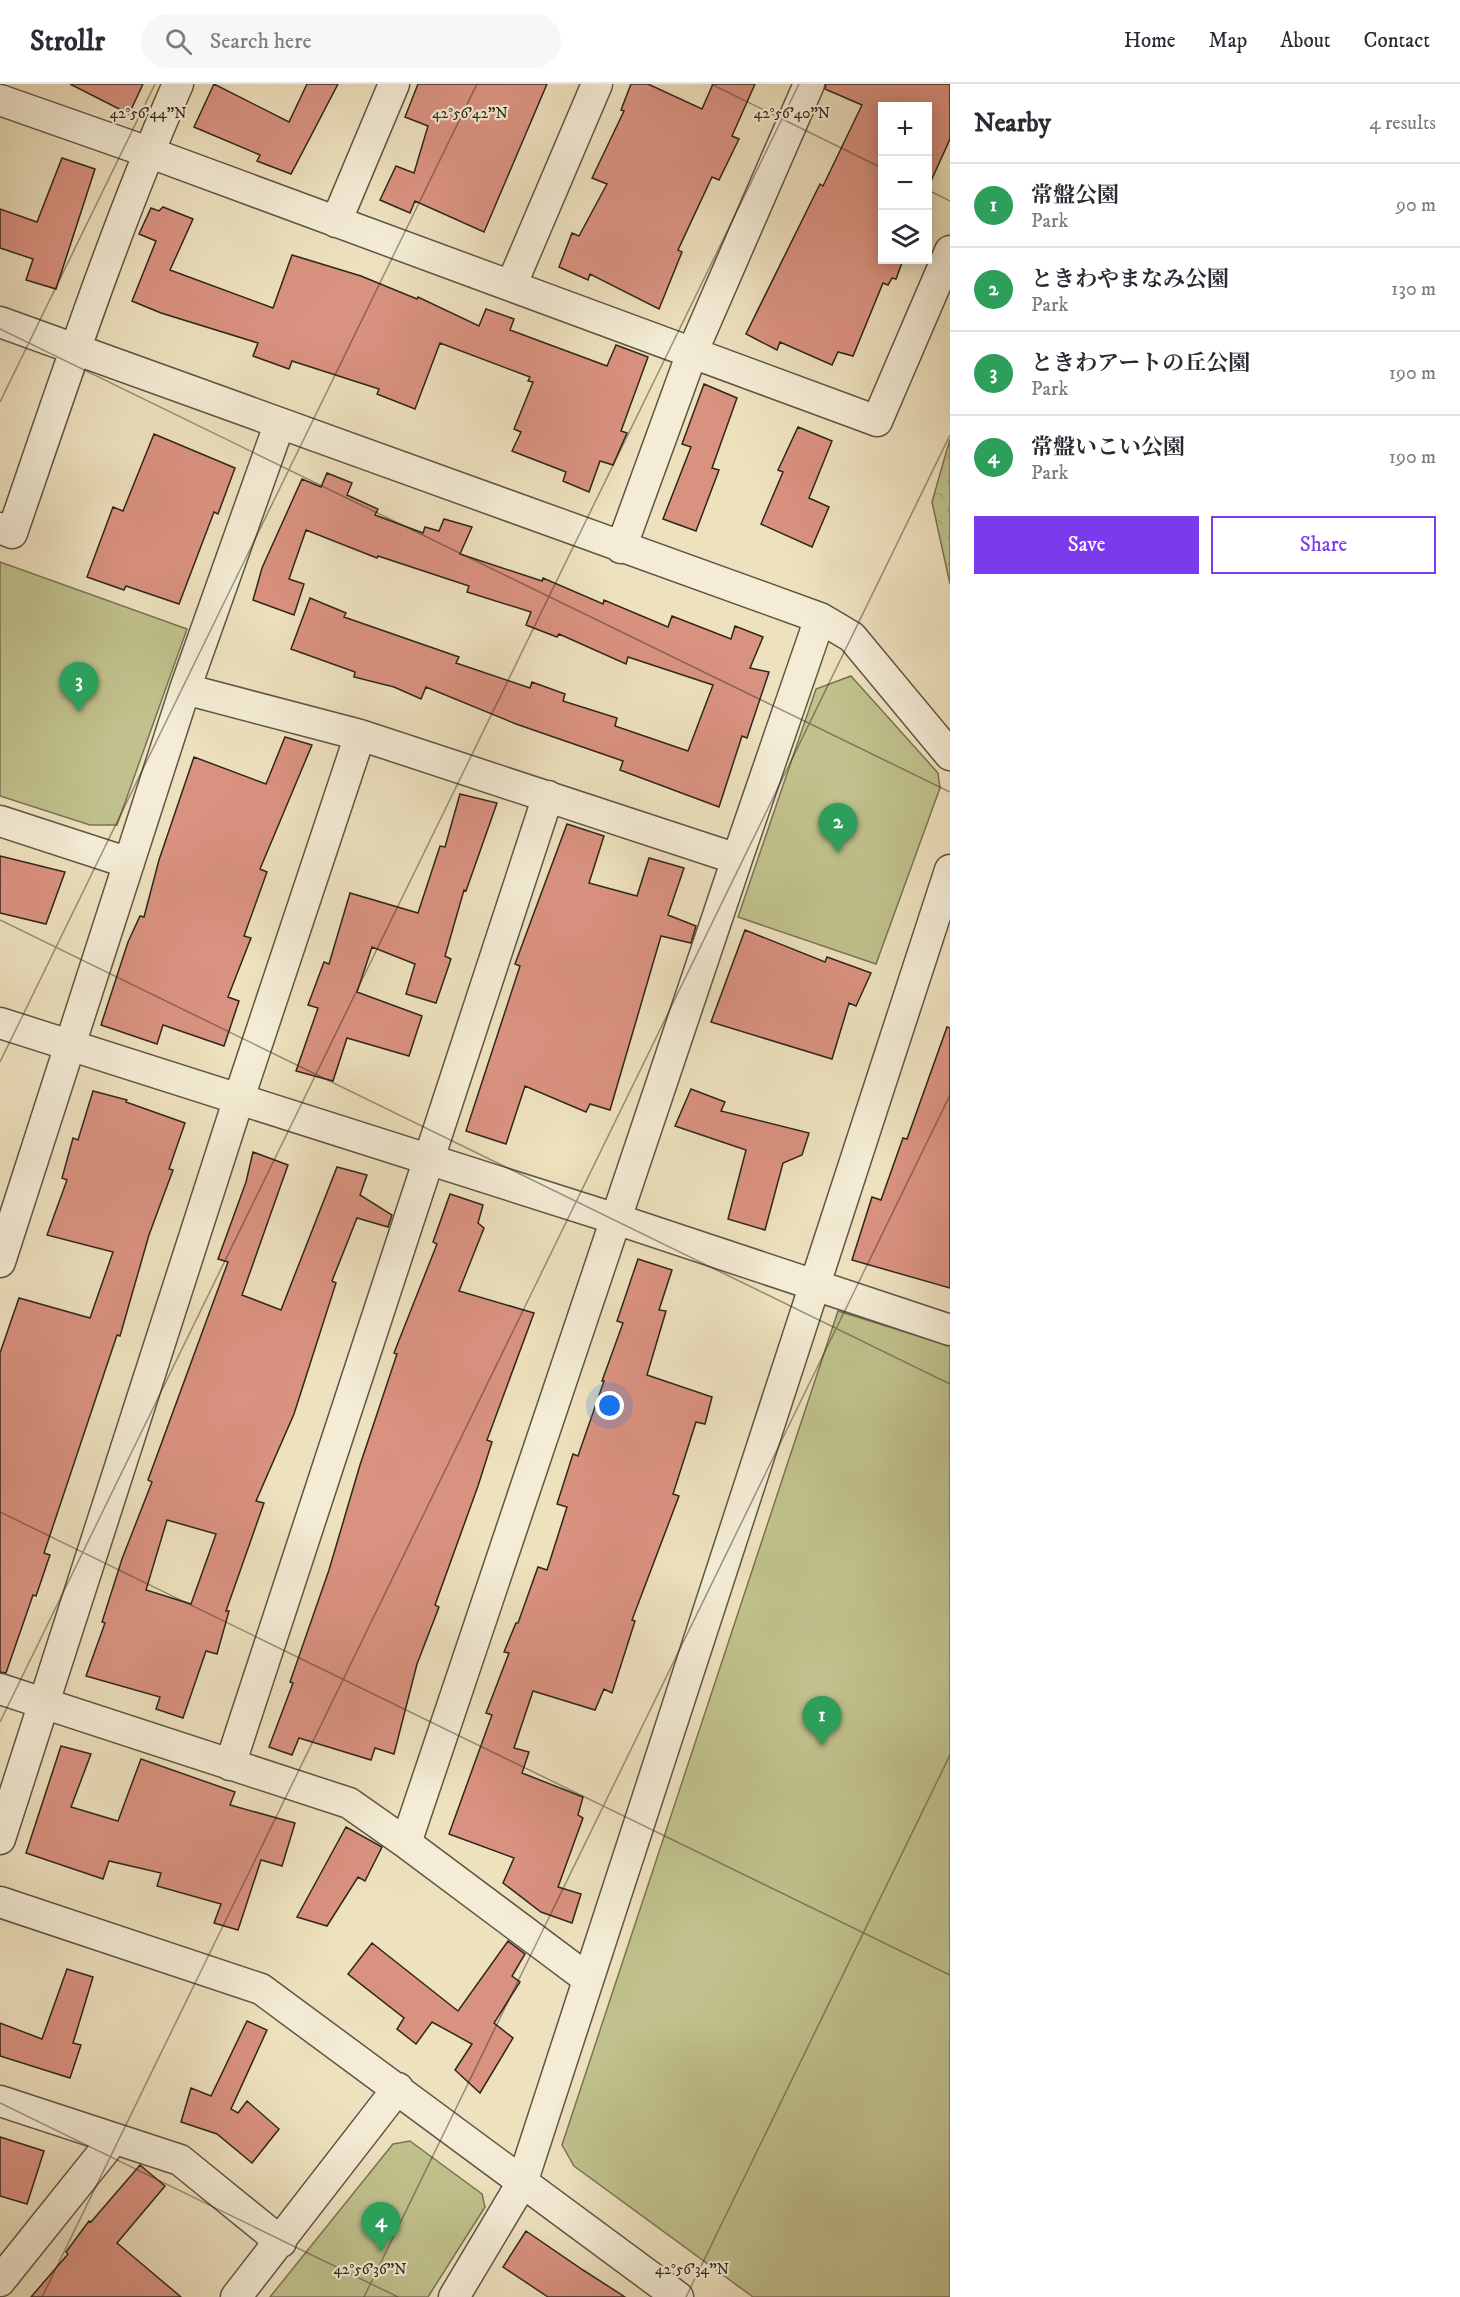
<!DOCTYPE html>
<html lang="en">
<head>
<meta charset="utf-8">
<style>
  :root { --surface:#fff; --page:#f7f7f7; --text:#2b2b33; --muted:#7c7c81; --line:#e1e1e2; --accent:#7c3aed }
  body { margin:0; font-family:"IM FELL DW Pica","Noto Serif JP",serif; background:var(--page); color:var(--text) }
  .controls { position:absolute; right:18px; top:18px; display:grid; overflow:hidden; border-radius:0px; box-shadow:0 3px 15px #0003 }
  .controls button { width:54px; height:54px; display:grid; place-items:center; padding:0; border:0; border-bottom:2px solid var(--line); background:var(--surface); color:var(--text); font:30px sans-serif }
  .you { position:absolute; left:610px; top:1322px; width:21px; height:21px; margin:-15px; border:4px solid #fff; border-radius:50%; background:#1a73e8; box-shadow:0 0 0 9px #1a73e833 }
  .badge { display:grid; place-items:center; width:39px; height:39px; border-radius:50%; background:var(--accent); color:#fff; font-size:20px; font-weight:700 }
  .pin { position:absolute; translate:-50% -50px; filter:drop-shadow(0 2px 3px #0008) }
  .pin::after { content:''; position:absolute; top:32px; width:21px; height:18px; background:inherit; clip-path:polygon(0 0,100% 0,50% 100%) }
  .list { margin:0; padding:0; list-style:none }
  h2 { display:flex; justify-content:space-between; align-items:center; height:78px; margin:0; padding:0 24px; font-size:26px }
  h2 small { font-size:20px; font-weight:400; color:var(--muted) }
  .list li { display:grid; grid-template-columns:39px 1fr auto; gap:18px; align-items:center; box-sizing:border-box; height:84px; padding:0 24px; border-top:2px solid var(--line) }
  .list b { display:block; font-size:22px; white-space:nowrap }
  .list p { margin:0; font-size:20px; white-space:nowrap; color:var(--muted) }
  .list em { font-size:20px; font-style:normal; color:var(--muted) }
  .actions { display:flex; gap:12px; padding:18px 24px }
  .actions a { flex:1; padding:14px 0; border:2px solid var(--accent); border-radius:0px; text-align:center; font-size:21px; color:var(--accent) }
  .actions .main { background:var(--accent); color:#fff }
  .icon { flex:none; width:33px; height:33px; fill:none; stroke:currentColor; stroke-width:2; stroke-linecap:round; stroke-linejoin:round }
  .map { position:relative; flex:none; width:950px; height:2213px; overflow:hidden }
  header { display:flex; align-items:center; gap:36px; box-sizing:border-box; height:84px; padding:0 30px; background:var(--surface); border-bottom:2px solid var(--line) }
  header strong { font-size:28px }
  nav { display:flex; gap:33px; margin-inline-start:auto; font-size:21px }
  .search { width:420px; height:54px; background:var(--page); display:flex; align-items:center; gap:15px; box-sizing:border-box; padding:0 21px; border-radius:33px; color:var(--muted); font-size:22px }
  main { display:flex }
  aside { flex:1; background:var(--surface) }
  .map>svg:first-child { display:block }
  .green { fill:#c0c18c; stroke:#787454; stroke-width:1.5 }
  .forest { fill:url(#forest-crowns); stroke:#787454; stroke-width:1.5 }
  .building { fill:#da9280; stroke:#2f261d; stroke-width:1.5; fill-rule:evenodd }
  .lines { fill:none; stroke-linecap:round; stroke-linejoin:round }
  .street-casing { stroke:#5f5545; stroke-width:33 }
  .street { stroke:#f4ecd5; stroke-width:30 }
  .ticks { fill:none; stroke:#2f261d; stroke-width:1.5; stroke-opacity:0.45 }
  .ticks-label { font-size:15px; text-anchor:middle; fill:#2f261d; stroke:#f4ecd5; stroke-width:4.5; stroke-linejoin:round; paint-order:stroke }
</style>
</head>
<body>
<header>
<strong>Strollr</strong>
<div class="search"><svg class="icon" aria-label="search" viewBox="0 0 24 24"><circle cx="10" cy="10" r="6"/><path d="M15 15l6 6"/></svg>Search here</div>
<nav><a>Home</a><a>Map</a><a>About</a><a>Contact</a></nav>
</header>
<main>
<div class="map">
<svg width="950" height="2213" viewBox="0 0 950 2213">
  <defs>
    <pattern id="forest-crowns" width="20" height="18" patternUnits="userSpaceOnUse" patternTransform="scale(1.5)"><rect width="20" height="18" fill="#c0c18c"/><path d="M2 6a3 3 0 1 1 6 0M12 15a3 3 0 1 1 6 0" fill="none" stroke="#a5a678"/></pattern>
  </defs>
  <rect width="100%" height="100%" fill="#eee1be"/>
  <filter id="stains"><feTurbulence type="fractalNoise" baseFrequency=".00333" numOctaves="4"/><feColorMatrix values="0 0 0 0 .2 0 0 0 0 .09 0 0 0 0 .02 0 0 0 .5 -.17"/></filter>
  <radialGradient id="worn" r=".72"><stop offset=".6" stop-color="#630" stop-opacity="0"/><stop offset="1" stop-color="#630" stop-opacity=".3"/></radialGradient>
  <path class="green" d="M0 478 187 545 117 741H90L0 712Z
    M851 592 938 689 940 704 876 880 738 833 816 605Z
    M838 1227 950 1262V2213H753L574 2082 562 2061Z
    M410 2057 482 2110 485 2123 428 2213H270L393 2060Z"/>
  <path class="forest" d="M950 355V500L932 418Z"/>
  <path class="building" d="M70 0H143L129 30Z
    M214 0 289 38 307 0H338L291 90 257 77 260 71 194 43Z
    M418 0H547L484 148 415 117 410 129 380 116 396 82 414 89 428 42 405 33Z
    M631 0H648L702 25 713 0H755L732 52 739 55 719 96 712 93 678 166 682 168 659 225 590 190 588 196 559 183 572 149 579 152 607 100 592 94 624 27 621 26Z
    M826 0H950V55L927 106V22H882V176H903L896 195 892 194 888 201 883 199 853 272 838 268 832 281 780 258 777 266 746 250 820 100 823 102 862 21 825 5Z
    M62 74 95 85 56 205 26 196 33 175 0 164V125L37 138Z
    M163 123 193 135 170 186 273 224 292 171 361 192 417 215 418 213 479 242 486 225 514 235 510 246 607 282 616 261 648 273 621 347 627 349 613 381 600 377 589 408 563 397 566 388 512 367 521 348 514 345 533 298 528 297 530 293 440 259 415 325 377 310 379 305 292 277 289 285 253 272 258 259 161 229 132 217 156 157 139 150 151 124 159 127Z
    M704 300 737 314 712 384 719 386 696 447 663 435 691 363 682 360Z
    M798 343 832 357 809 414 829 423 812 463 761 440 783 388 778 386Z
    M154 350 235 384 218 430 214 428 179 520 126 502 124 506 87 493 113 423 123 427Z
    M327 389 352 399 347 411 378 425 375 431 423 449 425 443 439 447 444 435 472 443 460 470 542 497 543 494 603 520 604 516 668 543 672 532 731 555 735 542 763 553 750 584 769 588 747 654 742 652 719 723 620 686 623 677 516 640 426 603 421 615 394 603 354 593 355 588 291 565 310 514 346 529 344 533 459 573 456 579 530 604 532 598 565 610 563 617 617 634 615 642 688 667 713 601 628 573 626 580 559 550 557 553 526 541 531 528 467 508 469 502 378 472 377 474 306 446 289 495 304 500 294 531 253 516 262 484 302 395 321 403Z
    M285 653 312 661 260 785 267 788 244 852 251 854 228 913 239 917 224 962 163 941 157 960 101 941 128 858 140 832 144 833 159 776 194 673 266 700Z
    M460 710 497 719 466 807 464 806 445 872 451 875 436 919 406 910 415 880 372 863 357 908 422 932 409 972 347 954 333 997 296 987 318 924 308 921 324 878 329 880 350 809 418 829 440 762 445 763Z
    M567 740 604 752 589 799 637 812 649 774 684 784 668 831 696 842 691 859 661 852 610 1026 590 1020 586 1028 525 1002 506 1060 466 1047 520 882 515 880Z
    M0 772 65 788 46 840 0 829Z
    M745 846 825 878 827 873 871 889 856 922 849 919 832 975 711 938Z
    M947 943 950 944V1204L852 1176 872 1113 881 1116 903 1054 907 1055Z
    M691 1005 725 1018 721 1027 809 1049 802 1071 783 1079 765 1146 728 1135 746 1066 675 1042Z
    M93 1007 127 1016 126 1018 185 1039 169 1085 173 1086 149 1151 120 1252 117 1251 44 1469 50 1471 36 1512 33 1511 6 1589 0 1588V1269L19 1214 90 1234 113 1168 47 1151 67 1096 62 1094 73 1054 78 1056Z
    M253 1068 288 1081 242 1211 281 1226 337 1083 367 1091 360 1111 392 1131 388 1143 357 1134 332 1197 336 1199 294 1330 256 1417 264 1419 226 1527H229L217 1570 206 1567 183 1634 156 1625 160 1613 86 1592 105 1539 102 1538 122 1475 152 1398 148 1396 228 1178 218 1175 246 1098ZM167 1436 216 1450 191 1520 146 1506Z
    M450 1110 483 1121 478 1139 484 1144 459 1207 534 1229 487 1356 492 1358 478 1402 435 1521 439 1523 417 1580 394 1670 375 1664 371 1676 299 1654 292 1671 269 1663 293 1599 290 1598 329 1486 360 1381 397 1270 394 1269 437 1160 433 1158Z
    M638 1175 672 1186 659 1226 666 1227 647 1291 712 1313 705 1340 696 1338 673 1410 679 1412 632 1536 635 1537 612 1609 604 1605 595 1626 533 1607 514 1664 529 1668 522 1689 583 1713 578 1731 583 1734 558 1803 581 1810 572 1839 541 1828 503 1799 514 1774 449 1750 492 1631 486 1629 509 1569 504 1568 516 1539H518L538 1483 547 1486 567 1423 557 1420 573 1370 578 1372 604 1297H602L623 1239 617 1237Z
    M61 1662 91 1670 71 1723 118 1737 141 1675 235 1708 230 1721 295 1739 282 1782 261 1776 238 1846 214 1839 221 1820 157 1802 161 1789 109 1777 103 1795 26 1769Z
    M346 1743 382 1763 365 1797 358 1793 327 1842 297 1833Z
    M508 1857 525 1870 512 1892 520 1898 494 1939 513 1954 480 2009 455 1986 472 1960 432 1938 416 1960 397 1945 404 1934 348 1890 372 1859 458 1927Z
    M67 1885 93 1893 73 1959 81 1961 70 1994 0 1972V1939L42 1955Z
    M247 1937 267 1946 231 2025 238 2029 247 2017 279 2045 252 2079 217 2050 181 2038 191 2004 211 2012Z
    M0 2053 44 2067 27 2120 0 2112Z
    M140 2081 165 2102 117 2159 181 2213H31L68 2170 66 2168 89 2137 91 2138Z
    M526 2147 583 2186 625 2213H548L503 2183Z"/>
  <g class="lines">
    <defs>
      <path id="street" d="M0 16 148 68 877 337 950 167
        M336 138 394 0
        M511 202 597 0
        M0 238 820 534 852 553 950 671
        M0 444 12 449C64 298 114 146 178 0
        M621 464 692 269 809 0
        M185 605 360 651 737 775
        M0 737 129 779
        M0 939 616 1135 950 1246
        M0 1178 185 605 279 341
        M0 1605 349 1719 406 1759 588 1895
        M230 1681 548 712
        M0 1755 239 1014 360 651
        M406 1759 737 775 820 534
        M0 1818 261 1905 678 2213
        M0 2017 180 2076 281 2158
        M0 2197 113 2056
        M236 2213 398 2004
        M454 2213 522 2099 950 786"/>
    </defs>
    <use href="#street" class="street-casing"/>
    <use href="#street" class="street"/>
  </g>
  <path class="ticks" d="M711 0 882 84M928 106 950 117M0 245 950 708M0 318 155 0M0 836 950 1300M0 978 477 0M0 1428 950 1891M0 1638 799 0M0 2019 398 2213M42 2213 950 351M364 2213 950 1011M686 2213 950 1671"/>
  <g class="ticks-label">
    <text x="792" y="34">42°56'40"N</text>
    <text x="148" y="34">42°56'44"N</text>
    <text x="470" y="34">42°56'42"N</text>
    <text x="370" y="2190">42°56'36"N</text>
    <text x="692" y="2190">42°56'34"N</text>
  </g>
  <rect width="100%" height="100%" filter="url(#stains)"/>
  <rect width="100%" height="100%" fill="url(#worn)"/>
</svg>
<div class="controls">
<button>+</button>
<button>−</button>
<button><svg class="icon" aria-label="layers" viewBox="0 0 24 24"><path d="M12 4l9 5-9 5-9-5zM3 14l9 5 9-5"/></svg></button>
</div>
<div class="you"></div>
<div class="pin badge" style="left:822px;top:1662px;background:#2e9e5b">1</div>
<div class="pin badge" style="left:838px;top:769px;background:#2e9e5b">2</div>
<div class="pin badge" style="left:79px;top:628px;background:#2e9e5b">3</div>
<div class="pin badge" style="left:381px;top:2168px;background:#2e9e5b">4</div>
</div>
<aside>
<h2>Nearby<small>4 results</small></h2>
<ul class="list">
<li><span class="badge" style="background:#2e9e5b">1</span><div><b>常盤公園</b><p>Park</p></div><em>90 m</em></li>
<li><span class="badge" style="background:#2e9e5b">2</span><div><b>ときわやまなみ公園</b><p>Park</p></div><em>130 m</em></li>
<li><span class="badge" style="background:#2e9e5b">3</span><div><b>ときわアートの丘公園</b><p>Park</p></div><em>190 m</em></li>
<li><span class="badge" style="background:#2e9e5b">4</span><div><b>常盤いこい公園</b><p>Park</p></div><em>190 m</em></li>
</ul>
<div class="actions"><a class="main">Save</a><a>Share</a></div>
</aside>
</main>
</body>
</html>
